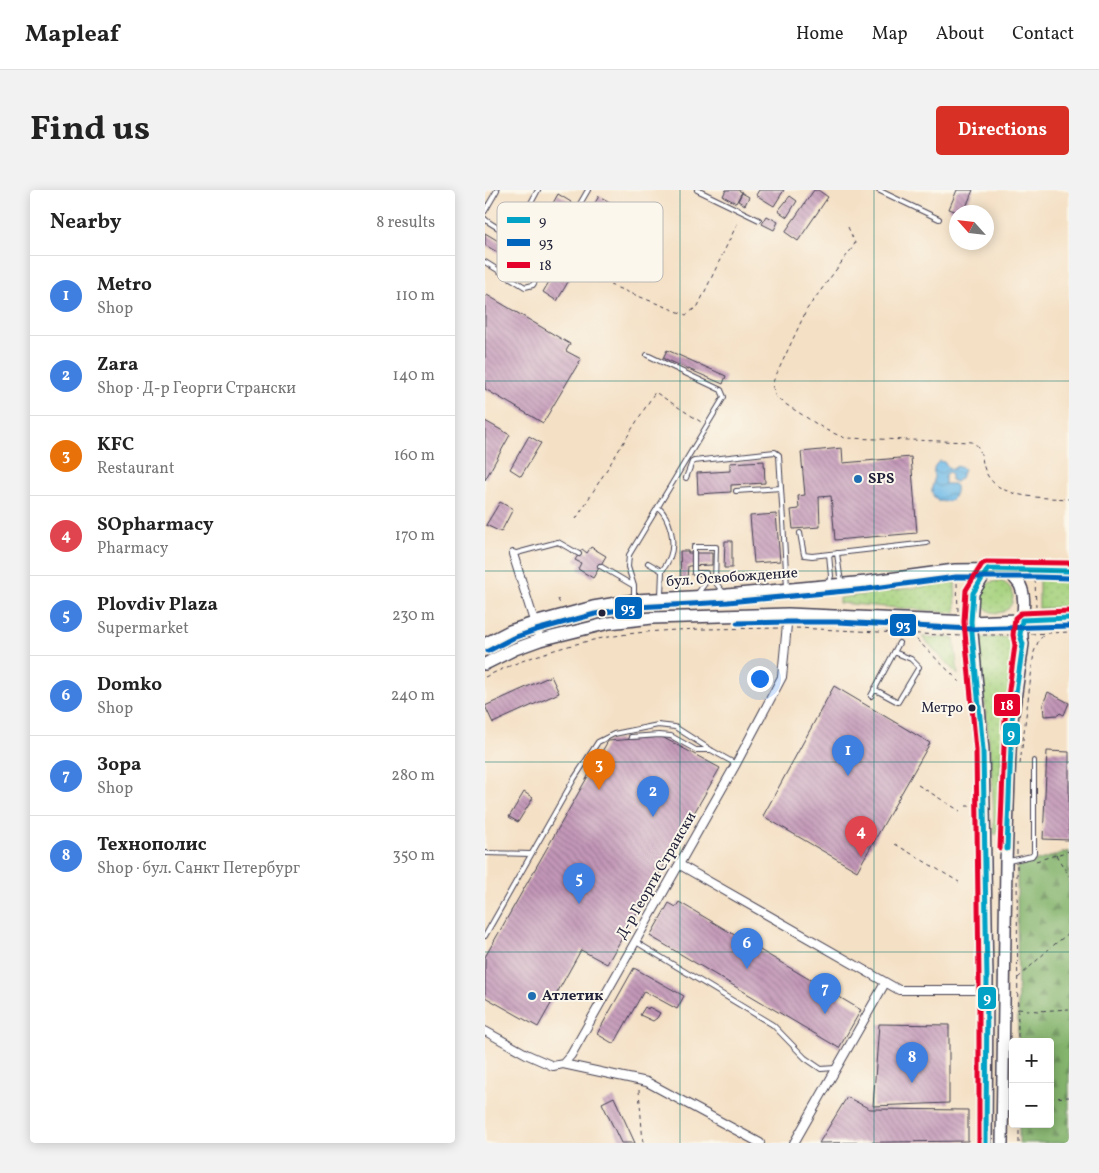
<!DOCTYPE html>
<html lang="en">
<head>
<meta charset="utf-8">
<style>
  :root { --surface:#fff; --page:#f2f2f2; --text:#222; --muted:#767676; --line:#e0e0e0; --accent:#d93025 }
  body { margin:0; font-family:Vollkorn,serif; background:var(--page); color:var(--text) }
  .controls { position:absolute; right:15px; bottom:15px; display:grid; overflow:hidden; border-radius:5px; box-shadow:0 2px 12px #0003 }
  .controls button { width:45px; height:45px; display:grid; place-items:center; padding:0; border:0; border-bottom:1px solid var(--line); background:var(--surface); color:var(--text); font:25px sans-serif }
  .compass { position:absolute; left:464px; top:15px; width:45px; height:45px; border-radius:50%; background:var(--surface); box-shadow:0 2px 12px #0003; rotate:297deg }
  .you { position:absolute; left:274px; top:488px; width:18px; height:18px; margin:-12px; border:4px solid #fff; border-radius:50%; background:#1a73e8; box-shadow:0 0 0 8px #1a73e833 }
  .badge { display:grid; place-items:center; width:32px; height:32px; border-radius:50%; background:var(--accent); color:#fff; font-size:16px; font-weight:700 }
  .pin { position:absolute; translate:-50% -41px; filter:drop-shadow(0 1px 2px #0008) }
  .pin::after { content:''; position:absolute; top:26px; width:18px; height:15px; background:inherit; clip-path:polygon(0 0,100% 0,50% 100%) }
  .list { margin:0; padding:0; list-style:none }
  h2 { display:flex; justify-content:space-between; align-items:center; height:65px; margin:0; padding:0 20px; font-size:21px }
  h2 small { font-size:16px; font-weight:400; color:var(--muted) }
  .list li { display:grid; grid-template-columns:32px 1fr auto; gap:15px; align-items:center; box-sizing:border-box; height:80px; padding:0 20px; border-top:1px solid var(--line) }
  .list b { display:block; font-size:19px; white-space:nowrap }
  .list p { margin:0; font-size:16px; white-space:nowrap; color:var(--muted) }
  .list em { font-size:16px; font-style:normal; color:var(--muted) }
  .map { position:relative; flex:none; width:584px; height:953px; overflow:hidden; border-radius:5px }
  header { display:flex; align-items:center; gap:30px; box-sizing:border-box; height:70px; padding:0 25px; background:var(--surface); border-bottom:1px solid var(--line) }
  header strong { font-size:24px }
  nav { display:flex; gap:28px; margin-inline-start:auto; font-size:18px }
  .intro { display:flex; align-items:center; justify-content:space-between; box-sizing:border-box; height:120px; padding:0 30px }
  h1 { margin:0; font-size:35px }
  .button { padding:12px 22px; border-radius:5px; background:var(--accent); color:#fff; font-size:18px; font-weight:700 }
  main { display:flex; gap:30px; padding:0 30px }
  aside { flex:1; background:var(--surface); border-radius:5px; box-shadow:0 2px 12px #0003 }
  .map>svg:first-child { display:block }
  .grass { fill:url(#grass-dots); stroke:#647a5c }
  .forest { fill:url(#forest-firs); stroke:#536b54 }
  .water { fill:url(#water-waves); stroke:#486e91 }
  .building { fill:url(#building-back-hatch) }
  .lines { fill:none; stroke-linecap:round; stroke-linejoin:round }
  .lane-casing { stroke:#423e50; stroke-width:6 }
  .street-casing { stroke:#423e50; stroke-width:10 }
  .primary-casing { stroke:#423e50; stroke-width:14 }
  .path { stroke:#423e50; stroke-width:1; stroke-dasharray:4 4; stroke-linecap:butt }
  .lane { stroke:#fff; stroke-width:4 }
  .street { stroke:#fff; stroke-width:8 }
  .primary { stroke:#fff; stroke-width:11 }
  .bus-1-casing { stroke:#fbf7ec; stroke-width:9 }
  .bus-2-casing { stroke:#fbf7ec; stroke-width:9 }
  .bus-3-casing { stroke:#fbf7ec; stroke-width:9 }
  .bus-1 { stroke:#02a2c7; stroke-width:5 }
  .bus-2 { stroke:#0065bd; stroke-width:5 }
  .bus-3 { stroke:#e4002b; stroke-width:5 }
  .grid { fill:none; stroke:#0f766e; stroke-width:1; stroke-opacity:0.55 }
  .poi-dot { fill:#1f6fb2; stroke:#fbf7ec; stroke-width:2 }
  .bus-dot { fill:#22223b; stroke:#fbf7ec; stroke-width:2 }
  .labels { text-anchor:middle; dominant-baseline:central; stroke-width:4; stroke-linejoin:round; paint-order:stroke }
  .bus-label { font-size:14px; fill:#22223b; stroke:#fbf7ec; text-anchor:end }
  .poi-label { font-size:15px; font-weight:bold; fill:#22223b; stroke:#fbf7ec; text-anchor:start }
  .street-label { font-size:15px; fill:#22223b; stroke:#fbf7ec }
  .key { fill:#fbf7ec; stroke:#bab7b7; stroke-width:1 }
  .key-label { font-size:14px; fill:#22223b }
  .line-badge { stroke:#fbf7ec; stroke-width:2 }
  .badge-label { font-size:14px; text-anchor:middle; font-weight:bold; fill:#fff }
</style>
</head>
<body>
<header>
<strong>Mapleaf</strong>
<nav><a>Home</a><a>Map</a><a>About</a><a>Contact</a></nav>
</header>
<div class="intro"><h1>Find us</h1><a class="button">Directions</a></div>
<main>
<aside>
<h2>Nearby<small>8 results</small></h2>
<ul class="list">
<li><span class="badge" style="background:#3f7fe0">1</span><div><b>Metro</b><p>Shop</p></div><em>110 m</em></li>
<li><span class="badge" style="background:#3f7fe0">2</span><div><b>Zara</b><p>Shop · Д-р Георги Странски</p></div><em>140 m</em></li>
<li><span class="badge" style="background:#e8710a">3</span><div><b>KFC</b><p>Restaurant</p></div><em>160 m</em></li>
<li><span class="badge" style="background:#e0444e">4</span><div><b>SOpharmacy</b><p>Pharmacy</p></div><em>170 m</em></li>
<li><span class="badge" style="background:#3f7fe0">5</span><div><b>Plovdiv Plaza</b><p>Supermarket</p></div><em>230 m</em></li>
<li><span class="badge" style="background:#3f7fe0">6</span><div><b>Domko</b><p>Shop</p></div><em>240 m</em></li>
<li><span class="badge" style="background:#3f7fe0">7</span><div><b>Зора</b><p>Shop</p></div><em>280 m</em></li>
<li><span class="badge" style="background:#3f7fe0">8</span><div><b>Технополис</b><p>Shop · бул. Санкт Петербург</p></div><em>350 m</em></li>
</ul>
</aside>
<div class="map">
<svg width="584" height="953" viewBox="0 0 584 953">
  <defs>
    <pattern id="grass-dots" width="8" height="8" patternUnits="userSpaceOnUse" patternTransform="scale(1.25)"><rect width="8" height="8" fill="#a6d27e"/><path d="M2 2h.1M6 6h.1" fill="none" stroke="#8fb46e" stroke-width="1.8" stroke-linecap="round"/></pattern>
    <pattern id="forest-firs" width="22" height="20" patternUnits="userSpaceOnUse" patternTransform="scale(1.25)"><rect width="22" height="20" fill="#84b46d"/><path d="M5 1l3.5 6h-7zM16 11l3.5 6h-7z" fill="#6c925b"/></pattern>
    <pattern id="water-waves" width="16" height="10" patternUnits="userSpaceOnUse" patternTransform="scale(1.25)"><rect width="16" height="10" fill="#6ebae7"/><path d="M0 5q4-4 8 0t8 0" fill="none" stroke="#5a97bc"/></pattern>
    <pattern id="building-back-hatch" width="6" height="6" patternUnits="userSpaceOnUse" patternTransform="scale(1.25)"><rect width="6" height="6" fill="#c296b7"/><path d="M-1 5l2 2M0 0l6 6M5-1l2 2" fill="none" stroke="#9d7a96"/></pattern>
  </defs>
  <rect width="100%" height="100%" fill="#fbf7ec"/>
  <filter id="ink" filterUnits="userSpaceOnUse"><feTurbulence type="fractalNoise" baseFrequency=".02" numOctaves="2"/><feDisplacementMap in="SourceGraphic" scale="10" xChannelSelector="R" yChannelSelector="G"/><feConvolveMatrix kernelMatrix="1 2 1 2 8 2 1 2 1" color-interpolation-filters="sRGB"/></filter>
  <filter id="wash" filterUnits="userSpaceOnUse"><feTurbulence type="fractalNoise" baseFrequency=".0096" numOctaves="4" result="noise"/><feDisplacementMap in="SourceGraphic" scale="20" xChannelSelector="R" yChannelSelector="G"/><feGaussianBlur stdDeviation="1.12" result="paint"/><feColorMatrix in="noise" values="0 0 0 0 0 0 0 0 0 0 0 0 0 0 0 0 0 1.4 0 .05"/><feComposite in="paint" operator="in"/></filter>
  <g filter="url(#wash)">
    <rect width="100%" height="100%" fill="#f4e0c5"/>
    <path class="grass" d="M554 387H584V416L554 419Z
      M496 407a16 16 0 1 1 32 0a16 16 0 1 1-32 0Z
      M470 392 471 423 354 413V408Z
      M437 447 469 448 473 485Z
      M531 447 517 552 512 644H509C509 579 500 514 492 448Z"/>
    <path class="forest" d="M584 661V953H534V934H565V852H533L532 677Z"/>
    <path class="water" d="M455 271 459 272 466 280 472 276 479 279 476 288 471 292 466 290V283L463 282 460 285V294H469L471 296C474 316 448 316 447 301 446 297 449 293 449 289 449 281 447 276 455 271Z"/>
    <g id="blocks">
      <path class="building" d="M241 0H253L257 2 251 13 238 6Z
        M274 0H299L289 16 271 5Z
        M329 0H333L343 7 313 51 300 42Z
        M472 0H488L479 22H472L464 19Z
        M257 3 264 7 260 15 253 11Z
        M73 4 86 12 55 69 41 62Z
        M114 6 128 14 72 111 58 102Z
        M305 6 312 11 302 27 293 21Z
        M282 26 293 32 289 40 277 34Z
        M0 43 30 61 24 69 0 55Z
        M2 105 85 154 81 161 96 169 58 233 0 199V108Z
        M182 160 241 186 238 194 178 168Z
        M0 231 25 245 0 290Z
        M44 246 56 253 36 286 25 279Z
        M357 258 358 273 426 267 432 343 350 350 346 306 334 307 335 337 308 339 306 320 314 319 313 306 320 305 316 262Z
        M279 271 280 293 246 295V302L213 304 212 283 245 281V273Z
        M15 312 28 319 16 342 1 335Z
        M291 324 295 371 269 373 265 326Z
        M240 351H247V378H239Z
        M106 357 121 366 108 388 93 379 96 373 90 370 97 359 102 363Z
        M195 361H203V363H227V375L203 376 202 390H196Z
        M66 486 74 503 8 533 0 516Z
        M349 496 445 553 372 681 278 626Z
        M563 502 584 513 579 525 575 523 573 525 559 526 558 514Z
        M177 547 235 578 122 774 96 760 53 837 0 807V767L123 551Z
        M562 561 584 562V650L558 649Z
        M39 602 48 608 33 632 24 627Z
        M194 712 376 820 354 858 165 746 184 713 191 717Z
        M149 778 199 806 192 819 159 801 129 854 112 844Z
        M160 817 163 819 164 817 175 823 172 828 168 831 155 825Z
        M394 834 464 835V913L388 916Z
        M129 907 150 953H136L117 913Z
        M362 907 385 919 483 920V951L334 953Z"/>
    </g>
  </g>
  <g filter="url(#ink)">
    <use href="#blocks" fill-opacity="0" stroke="#423e50" stroke-width="1"/>
    <g class="lines">
      <defs>
        <path id="lane" d="M212 0 274 30
          M393 0 454 29
          M0 21 12 0
          M0 29C8 38 41 47 34 65 31 72 25 79 21 86
          M28 46 53 0
          M0 72 40 97 48 95 103 0
          M201 288 207 272 209 271 290 262 294 265 302 397
          M251 301 296 298
          M173 317C185 328 191 351 185 367 183 372 180 377 177 381
          M315 343 319 365 327 366 442 353
          M352 363 355 386 357 392
          M28 364 73 352 94 364
          M163 373 177 381 176 406
          M115 376 149 396V407
          M343 394 346 386 344 364
          M149 396 143 377 144 365 239 207 236 200 162 165
          M213 403 221 392V383H209V357H231L230 392 238 402
          M389 499 413 512 434 477 426 469 409 462
          M386 506 414 453
          M146 547 174 545 186 546 211 560H226
          M0 663 46 664
          M524 671 547 666 549 663V571
          M0 746 89 589 113 552 129 544 173 535 190 537 226 560 251 574
          M151 752 288 835 320 868 336 879 350 878"/>
        <path id="street" d="M28 364 55 450
          M195 675 414 800H501
          M0 841 43 865 68 876 78 874 86 865 251 574 297 487 303 424
          M78 874 162 892 275 953
          M309 953 400 793"/>
        <path id="primary" d="M0 454 25 441 49 433 108 417 150 410 242 405 381 392 470 380 551 379 584 381
          M0 474 30 459 55 450 124 433 167 428 303 424 486 432 584 428
          M501 953 502 789 498 560 486 432 488 403 503 379
          M517 953 521 672 525 561 527 530 538 454C533 435 544 413 535 395 531 389 526 384 521 379"/>
      </defs>
      <use href="#lane" class="lane-casing"/>
      <use href="#street" class="street-casing"/>
      <use href="#primary" class="primary-casing"/>
      <path class="path" d="M363 37 370 53 368 57 322 119 287 194 291 208 341 240 360 248 488 252C498 259 496 270 500 280 511 310 557 307 584 309
        M125 95 201 125 213 116 253 32
        M91 329 170 202 216 232
        M550 389 551 418
        M472 393 473 421
        M73 409 75 414
        M311 438 477 446
        M426 444 476 493
        M546 444 584 442
        M498 445H527
        M0 487C54 461 116 444 176 441 216 438 255 439 295 438
        M535 574 549 462 553 452 559 444
        M433 595 475 621
        M481 616H486
        M410 654 474 692
        M532 664V653
        M571 665 584 686
        M551 671 584 661
        M532 675 533 852
        M533 788 565 758 584 743
        M533 819 553 821 584 819
        M154 900 158 953
        M565 908 584 907
        M534 953V934"/>
      <use href="#lane" class="lane"/>
      <use href="#street" class="street"/>
      <use href="#primary" class="primary"/>
      <defs>
        <path id="bus-1" d="M503 379 584 381
          M537 430 584 428
          M522 659 527 530 538 454 535 445 537 430
          M501 953 502 789 498 560 486 432 488 403 503 379"/>
        <path id="bus-2" d="M252 433 303 432H353L486 439 584 436
          M3 461 28 448 51 440 110 424 151 417 243 412 382 399 471 387H551L584 388"/>
        <path id="bus-3" d="M515 659 520 530 530 455 528 445 530 428 536 423 584 421
          M494 953V789L491 560 479 432 481 400 497 374 501 372 584 373"/>
      </defs>
      <use href="#bus-1" class="bus-1-casing"/>
      <use href="#bus-2" class="bus-2-casing"/>
      <use href="#bus-3" class="bus-3-casing"/>
      <use href="#bus-1" class="bus-1"/>
      <use href="#bus-2" class="bus-2"/>
      <use href="#bus-3" class="bus-3"/>
    </g>
  </g>
  <path class="grid" d="M195 0V953M389 0V953M0 191H584M0 381H584M0 572H584M0 762H584"/>
  <g class="poi-dot">
    <circle cx="373" cy="289" r="5"/>
    <circle cx="47" cy="806" r="5"/>
  </g>
  <g class="bus-dot">
    <circle cx="117" cy="423" r="4.5"/>
    <circle cx="487" cy="518" r="4.5"/>
  </g>
  <g class="labels">
    <g class="bus-label">
      <text x="478" y="518">Метро</text>
    </g>
    <g class="poi-label">
      <text x="383" y="289">SPS</text>
      <text x="57" y="806">Атлетик</text>
    </g>
    <g class="street-label">
      <text transform="translate(247 388) rotate(-4)">бул. Освобождение</text>
      <text transform="translate(172 686) rotate(-60)">Д-р Георги Странски</text>
    </g>
  </g>
  <rect x="12" y="12" width="166" height="80" rx="8" class="key"/>
  <rect x="22" y="27" width="23" height="6" fill="#02a2c7"/>
  <rect x="22" y="49" width="23" height="7" fill="#0065bd"/>
  <rect x="22" y="72" width="23" height="6" fill="#e4002b"/>
  <g class="key-label">
    <text x="54" y="35">9</text>
    <text x="54" y="57">93</text>
    <text x="54" y="80">18</text>
  </g>
  <g class="line-badge">
    <rect x="129" y="406" width="29" height="24" rx="5" fill="#0065bd"/>
    <rect x="404" y="423" width="28" height="24" rx="5" fill="#0065bd"/>
    <rect x="508" y="503" width="28" height="24" rx="5" fill="#e4002b"/>
    <rect x="517" y="532" width="19" height="24" rx="5" fill="#02a2c7"/>
    <rect x="492" y="796" width="20" height="24" rx="5" fill="#02a2c7"/>
  </g>
  <g class="badge-label">
    <text x="143" y="423">93</text>
    <text x="418" y="440">93</text>
    <text x="522" y="520">18</text>
    <text x="526" y="549">9</text>
    <text x="502" y="813">9</text>
  </g>
</svg>
<div class="controls">
<button>+</button>
<button>−</button>
</div>
<svg class="compass" viewBox="-18 -18 36 36"><path d="M0-13l5 13h-10z" fill="#e53935"/><path d="M0 13l5-13h-10z" fill="#767676"/></svg>
<div class="you"></div>
<div class="pin badge" style="left:363px;top:586px;background:#3f7fe0">1</div>
<div class="pin badge" style="left:168px;top:627px;background:#3f7fe0">2</div>
<div class="pin badge" style="left:114px;top:600px;background:#e8710a">3</div>
<div class="pin badge" style="left:376px;top:667px;background:#e0444e">4</div>
<div class="pin badge" style="left:94px;top:714px;background:#3f7fe0">5</div>
<div class="pin badge" style="left:262px;top:779px;background:#3f7fe0">6</div>
<div class="pin badge" style="left:340px;top:824px;background:#3f7fe0">7</div>
<div class="pin badge" style="left:427px;top:893px;background:#3f7fe0">8</div>
</div>
</main>
</body>
</html>
